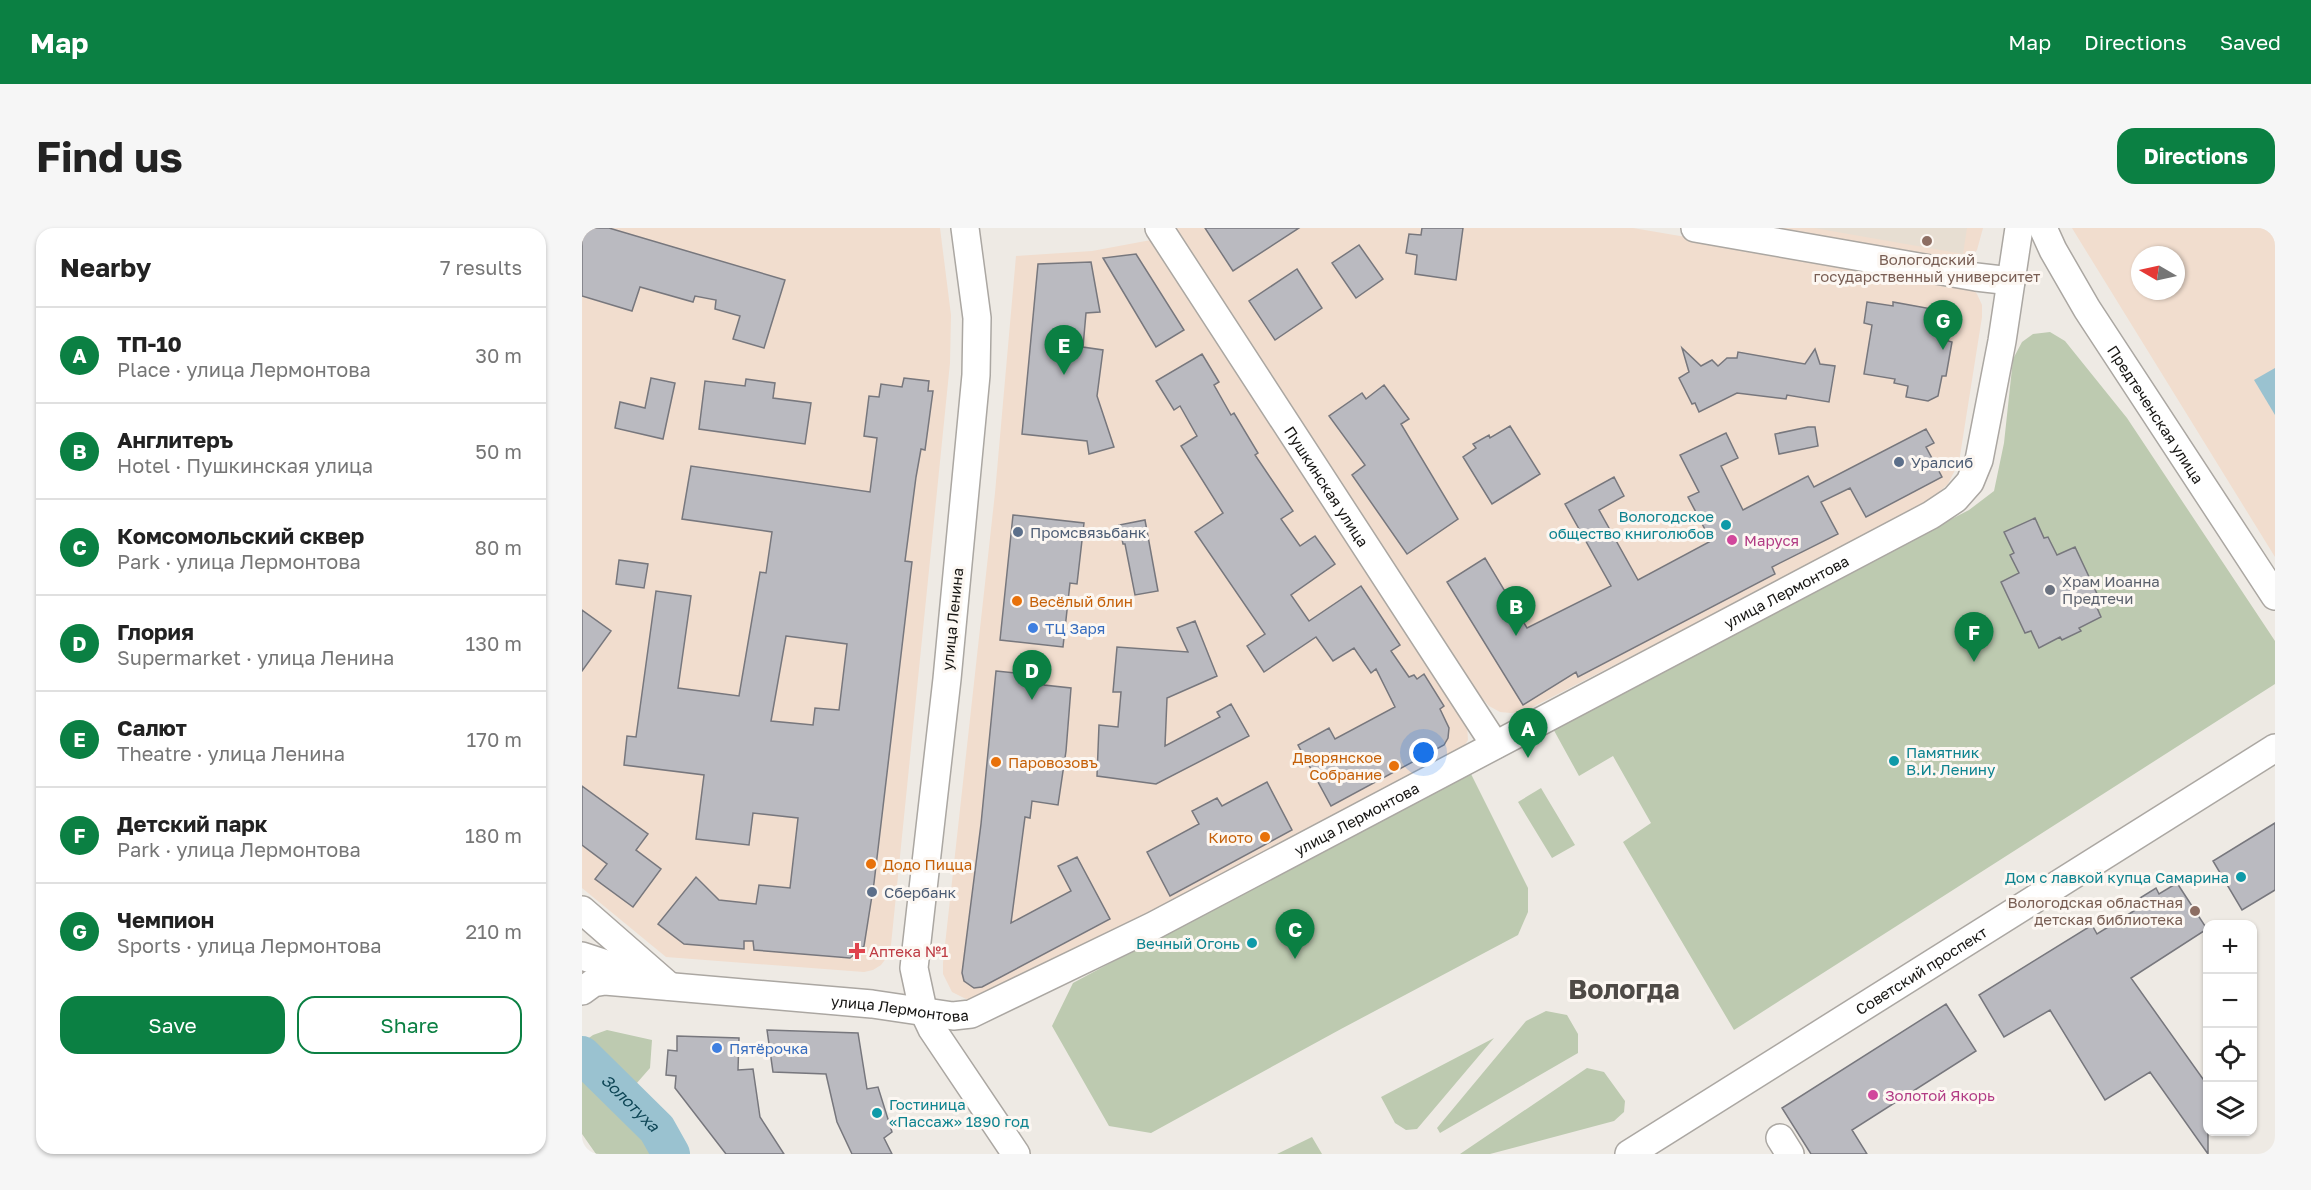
<!DOCTYPE html>
<html lang="en">
<head>
<meta charset="utf-8">
<style>
  :root { --surface:#fff; --page:#f6f6f6; --text:#222; --muted:#767676; --line:#e0e0e0; --accent:#0b8043 }
  body { margin:0; font-family:"Golos Text",sans-serif; background:var(--page); color:var(--text) }
  .controls { position:absolute; right:18px; bottom:18px; display:grid; overflow:hidden; border-radius:12px; box-shadow:0 2px 4px #0004 }
  .controls button { width:54px; height:54px; display:grid; place-items:center; padding:0; border:0; border-bottom:2px solid var(--line); background:var(--surface); color:var(--text); font:30px sans-serif }
  .compass { position:absolute; left:1549px; top:18px; width:54px; height:54px; border-radius:50%; background:var(--surface); box-shadow:0 2px 4px #0004; rotate:279deg }
  .you { position:absolute; left:842px; top:525px; width:21px; height:21px; margin:-15px; border:4px solid #fff; border-radius:50%; background:#1a73e8; box-shadow:0 0 0 9px #1a73e833 }
  .badge { display:grid; place-items:center; width:39px; height:39px; border-radius:50%; background:var(--accent); color:#fff; font-size:20px; font-weight:700 }
  .pin { position:absolute; translate:-50% -50px; filter:drop-shadow(0 2px 3px #0008) }
  .pin::after { content:''; position:absolute; top:32px; width:21px; height:18px; background:inherit; clip-path:polygon(0 0,100% 0,50% 100%) }
  .list { margin:0; padding:0; list-style:none }
  h2 { display:flex; justify-content:space-between; align-items:center; height:78px; margin:0; padding:0 24px; font-size:26px }
  h2 small { font-size:20px; font-weight:400; color:var(--muted) }
  .list li { display:grid; grid-template-columns:39px 1fr auto; gap:18px; align-items:center; box-sizing:border-box; height:96px; padding:0 24px; border-top:2px solid var(--line) }
  .list b { display:block; font-size:22px; white-space:nowrap }
  .list p { margin:0; font-size:20px; white-space:nowrap; color:var(--muted) }
  .list em { font-size:20px; font-style:normal; color:var(--muted) }
  .actions { display:flex; gap:12px; padding:18px 24px }
  .actions a { flex:1; padding:14px 0; border:2px solid var(--accent); border-radius:18px; text-align:center; font-size:21px; color:var(--accent) }
  .actions .main { background:var(--accent); color:#fff }
  .icon { flex:none; width:33px; height:33px; fill:none; stroke:currentColor; stroke-width:2; stroke-linecap:round; stroke-linejoin:round }
  .map { position:relative; flex:none; width:1693px; height:926px; overflow:hidden; border-radius:18px }
  header { display:flex; align-items:center; gap:36px; box-sizing:border-box; height:84px; padding:0 30px; background:var(--accent); color:#fff }
  header strong { font-size:28px }
  nav { display:flex; gap:33px; margin-inline-start:auto; font-size:21px }
  .intro { display:flex; align-items:center; justify-content:space-between; box-sizing:border-box; height:144px; padding:0 36px }
  h1 { margin:0; font-size:42px }
  .button { padding:15px 27px; border-radius:18px; background:var(--accent); color:#fff; font-size:21px; font-weight:700 }
  main { display:flex; gap:36px; padding:0 36px }
  aside { flex:1; background:var(--surface); border-radius:18px; box-shadow:0 2px 4px #0004 }
  .map>svg:first-child { display:block }
  .commercial { fill:#f1ddce; fill-rule:evenodd }
  .built { fill:#e7ded2 }
  .green { fill:#bdcab0 }
  .water { fill:#9ac2d0 }
  .lines { fill:none; stroke-linecap:round; stroke-linejoin:round }
  .river { stroke:#9ac2d0; stroke-width:38 }
  .building { fill:#babac0; stroke:#77777d; stroke-width:1.5; fill-rule:evenodd }
  .minor-casing { stroke:#aba7a2; stroke-width:30 }
  .minor { stroke:#fff; stroke-width:27 }
  .education-dot { fill:#8d6e63; stroke:#fcf7f2; stroke-width:2 }
  .service-dot { fill:#5c6f8a; stroke:#fcf7f2; stroke-width:2 }
  .culture-dot { fill:#0f9aa8; stroke:#fcf7f2; stroke-width:2 }
  .hotel-dot { fill:#d1479c; stroke:#fcf7f2; stroke-width:2 }
  .worship-dot { fill:#6b7280; stroke:#fcf7f2; stroke-width:2 }
  .food-dot { fill:#e8710a; stroke:#fcf7f2; stroke-width:2 }
  .shop-dot { fill:#3f7fe0; stroke:#fcf7f2; stroke-width:2 }
  .health-dot { fill:#e0444e; stroke:#fcf7f2; stroke-width:2 }
  .labels { text-anchor:middle; dominant-baseline:central; stroke-width:6; stroke-linejoin:round; paint-order:stroke }
  .education-label { font-size:15px; fill:#785e54; stroke:#fcf7f2 }
  .street-label { font-size:15px; fill:#151412; stroke:#fcf7f2 }
  .service-label { font-size:15px; fill:#4e5e75; stroke:#fcf7f2; text-anchor:start }
  .culture-label { font-size:15px; fill:#0d838f; stroke:#fcf7f2; text-anchor:end }
  .hotel-label { font-size:15px; fill:#b23c85; stroke:#fcf7f2; text-anchor:start }
  .worship-label { font-size:15px; fill:#5b616d; stroke:#fcf7f2; text-anchor:start }
  .food-label { font-size:15px; fill:#c56008; stroke:#fcf7f2; text-anchor:start }
  .shop-label { font-size:15px; fill:#366cbe; stroke:#fcf7f2; text-anchor:start }
  .health-label { font-size:15px; fill:#be3a42; stroke:#fcf7f2; text-anchor:start }
  .water-label { font-size:16px; font-style:italic; fill:#0d4555; stroke:#fcf7f2 }
  .town-label { font-size:27px; font-weight:bold; fill:#4e4a46; stroke:#fcf7f2 }
</style>
</head>
<body>
<header>
<strong>Map</strong>
<nav><a>Map</a><a>Directions</a><a>Saved</a></nav>
</header>
<div class="intro"><h1>Find us</h1><a class="button">Directions</a></div>
<main>
<aside>
<h2>Nearby<small>7 results</small></h2>
<ul class="list">
<li><span class="badge">A</span><div><b>ТП-10</b><p>Place · улица Лермонтова</p></div><em>30 m</em></li>
<li><span class="badge">B</span><div><b>Англитеръ</b><p>Hotel · Пушкинская улица</p></div><em>50 m</em></li>
<li><span class="badge">C</span><div><b>Комсомольский сквер</b><p>Park · улица Лермонтова</p></div><em>80 m</em></li>
<li><span class="badge">D</span><div><b>Глория</b><p>Supermarket · улица Ленина</p></div><em>130 m</em></li>
<li><span class="badge">E</span><div><b>Салют</b><p>Theatre · улица Ленина</p></div><em>170 m</em></li>
<li><span class="badge">F</span><div><b>Детский парк</b><p>Park · улица Лермонтова</p></div><em>180 m</em></li>
<li><span class="badge">G</span><div><b>Чемпион</b><p>Sports · улица Лермонтова</p></div><em>210 m</em></li>
</ul>
<div class="actions"><a class="main">Save</a><a>Share</a></div>
</aside>
<div class="map">
<svg width="1693" height="926" viewBox="0 0 1693 926">
  <rect width="100%" height="100%" fill="#eeeae4"/>
  <path class="commercial" d="M0 0H358L369 87 368 135 309 717 305 729 299 737 291 742 282 744 84 729 0 660Z
    M587 0H1051L1376 55 1389 59 1395 66 1400 77V89L1377 234 1366 256 1341 278 941 484 929 485 918 484 907 478 899 469Z
    M1181 0H1401L1395 22 1390 28 1382 32H1373Z
    M1490 0H1693V329L1493 5ZM1558 27H1594V63H1558Z
    M569 12 885 497 886 512 878 525 414 764 396 771 386 772 370 764 361 746V735L413 265 434 28 510 23Z"/>
  <path class="built" d="M1232 0H1385L1381 26Z"/>
  <path class="green" d="M1468 104 1483 113 1545 190 1693 413V456L1152 802 1041 614 1069 595 1031 528 997 548 969 497 1387 282 1412 263 1422 215 1431 131 1440 114 1451 106Z
    M887 542 946 660V684L936 707 759 801 569 905 527 898 470 798 491 755Z
    M959 560 993 617 970 630 936 574Z
    M964 783 985 787 996 806V825L858 905 855 900 944 793Z
    M25 802 70 812 68 840 54 856 69 883 102 926H14L0 906V815L11 807Z
    M912 810 835 901 824 902 813 895 799 869Z
    M1005 840 1022 844 1043 873 1042 884 1032 893 908 926H878Z
    M730 909 740 926H695Z"/>
  <path class="water" d="M1693 140V187L1672 152Z"/>
  <g class="lines">
    <path class="river" id="s1" d="M0 827 75 901 89 926"/>
  </g>
  <path class="building" d="M0 0H27L203 52 182 120 151 111 158 88 133 81 134 72 113 68 111 74 58 59 50 83 0 68Z
    M623 0H717L651 43Z
    M840 0H881L874 52 833 46 835 27 824 25 827 6 839 7Z
    M777 17 801 51 774 70 750 35Z
    M554 26 602 102 574 119 521 30Z
    M509 34 518 84 504 85 501 119 521 122 515 168 532 219 507 226 505 213 440 206 456 36Z
    M715 41 740 80 693 112 667 73Z
    M1285 74 1311 78V74L1350 81 1349 85 1370 89 1366 113 1370 114 1364 148H1360L1356 168 1346 173 1324 169 1326 158 1312 155 1313 151 1282 146 1290 97 1282 95Z
    M1100 120 1119 138 1130 132 1136 138 1145 130H1155L1156 124 1223 136 1233 121 1238 136 1253 138 1247 174 1205 167 1204 171 1155 165 1117 184 1113 175 1110 176 1097 150 1107 144Z
    M620 126 637 154 632 157 649 187 652 185 676 225 673 227 711 283 699 291 718 318 733 308 753 336 709 367 727 393 779 358 818 417 809 423 827 449 832 447 835 451 842 446 862 478 858 481 867 500 866 510 862 517 749 578 716 517 747 500 753 511 813 479 794 441 789 445 772 420 751 433 734 409 682 444 665 418 683 406 613 304 641 285 599 218 615 208 598 178 592 182 574 153Z
    M69 150 93 155 81 211 33 200 38 174 63 180Z
    M322 150 347 153 346 163H351L343 222 339 221 334 249 323 333 330 334 292 655 282 718 268 730 172 722 171 713H162V721L102 716 76 696 114 649 137 672 174 676 177 657 208 660 216 590 171 585 167 617 114 611 122 547 42 537 45 508 54 509 74 363 109 368 96 460 157 468 178 344 184 345 190 304 100 291 109 238 288 264 295 210 282 208 287 168 297 169 299 156 320 159ZM204 408 265 416 257 482 233 480 231 497 189 493Z
    M164 151 193 155 191 170 229 175 223 216 117 201 123 153 163 158Z
    M802 157 827 191 819 196 876 291 825 326 770 247 783 237 747 188 780 165 784 171Z
    M928 198 958 246 910 276 881 229 894 220 891 216 907 207 908 210Z
    M1226 199H1233L1236 218 1197 226 1193 206Z
    M1344 201 1352 215 1344 219 1360 249 1284 289 1268 260 1239 274 1256 306 1190 339 1193 346 996 449 994 444 941 477 865 354 903 330 945 400 1029 358 983 276 1032 249 1042 268 1017 282 1056 352 1129 313 1106 269 1117 264 1098 227 1144 205 1156 230 1139 238 1161 282 1226 248 1232 259Z
    M431 287 502 295 495 356 488 355 481 419 418 412Z
    M1453 290 1462 310 1466 309 1475 327 1493 319 1517 370 1512 373 1519 389 1497 400 1499 403 1480 412 1478 409 1457 420 1449 403 1443 405 1419 354 1437 345 1428 327 1432 325 1422 304Z
    M563 292 576 363 553 367 543 316H541L537 297Z
    M37 332 66 336 62 360 34 356Z
    M0 382 29 403 0 443Z
    M613 393 635 448 585 470 583 518 638 489 635 484 649 476 667 508 574 556 515 548 517 497 536 499 539 464H531L535 419 606 424 595 400Z
    M414 443 463 448 462 457 489 460 484 523 476 577 450 573 448 590 443 589 429 695 489 663 476 638 495 629 528 691 400 759 392 760 382 753 380 745 399 596Z
    M685 554 710 602 588 668 565 624 617 596 610 583 635 570 640 578Z
    M0 558 66 606 54 622 79 641 51 679 13 651 25 636 0 617Z
    M1693 595V662L1660 682 1631 633Z
    M1595 655 1625 701 1549 750 1626 858V926L1568 844 1523 872 1468 782 1422 809 1397 767 1510 697 1515 706 1555 681 1550 675 1574 660 1577 666Z
    M1364 776 1394 823 1270 902 1285 926H1229L1200 880Z
    M185 802 276 805 285 861 296 859 310 904 302 910 310 926H270L255 894 244 846 191 844Z
    M95 808 157 810 156 842 171 841 178 889 202 926H144L93 860 94 848 84 847 86 822 95 823Z"/>
  <g class="lines">
    <defs>
      <g id="minor">
        <path d="M383 0 395 90 394 147 365 451 332 740 341 782 350 801 434 926"/>
        <path id="s2" d="M577 0 913 517"/>
        <path d="M1113 0 1394 49 1429 53"/>
        <path id="s3" d="M1461 0 1471 22 1505 81 1693 368"/>
        <path d="M0 682 87 758"/>
        <path d="M0 728 58 747"/>
        <path id="s4" d="M0 763 11 755 23 753 290 776 371 788 389 786 571 698 1349 287 1373 271 1388 254 1397 232 1420 113 1437 0"/>
        <path d="M1198 910 1208 926"/>
        <path id="s5" d="M1047 926 1693 520"/>
      </g>
    </defs>
    <use href="#minor" class="minor-casing"/>
    <use href="#minor" class="minor"/>
  </g>
  <g class="education-dot">
    <circle cx="1345" cy="13" r="6"/>
    <circle cx="1613" cy="683" r="6"/>
  </g>
  <g class="service-dot">
    <circle cx="1317" cy="234" r="6"/>
    <circle cx="436" cy="304" r="6"/>
    <circle cx="290" cy="664" r="6"/>
  </g>
  <g class="culture-dot">
    <circle cx="1144" cy="297" r="6"/>
    <circle cx="1312" cy="533" r="6"/>
    <circle cx="1659" cy="649" r="6"/>
    <circle cx="670" cy="715" r="6"/>
    <circle cx="295" cy="885" r="6"/>
  </g>
  <g class="hotel-dot">
    <circle cx="1150" cy="312" r="6"/>
    <circle cx="1291" cy="867" r="6"/>
  </g>
  <circle class="worship-dot" cx="1468" cy="362" r="6"/>
  <g class="food-dot">
    <circle cx="435" cy="373" r="6"/>
    <circle cx="414" cy="534" r="6"/>
    <circle cx="812" cy="538" r="6"/>
    <circle cx="683" cy="609" r="6"/>
    <circle cx="289" cy="636" r="6"/>
  </g>
  <g class="shop-dot">
    <circle cx="451" cy="400" r="6"/>
    <circle cx="135" cy="820" r="6"/>
  </g>
  <path class="health-dot" d="M272 714h6v6h6v6h-6v6h-6v-6h-6v-6h6z"/>
  <g class="labels">
    <g class="education-label">
      <text x="1345" y="31">Вологодский<tspan x="1345" dy="17">государственный университет</tspan></text>
      <text x="1601" y="674" text-anchor="end">Вологодская областная<tspan x="1601" dy="17">детская библиотека</tspan></text>
    </g>
    <g class="street-label">
      <text stroke="none"><textPath href="#s3" startOffset="218">Предтеченская улица</textPath></text>
      <text stroke="none"><textPath href="#s2" startOffset="308">Пушкинская улица</textPath></text>
      <text stroke="none"><textPath href="#s4" startOffset="1312">улица Лермонтова</textPath></text>
      <text transform="translate(370 391) rotate(-84)">улица Ленина</text>
      <text stroke="none"><textPath href="#s4" startOffset="826">улица Лермонтова</textPath></text>
      <text stroke="none"><textPath href="#s5" startOffset="345">Советский проспект</textPath></text>
      <text stroke="none"><textPath href="#s4" startOffset="322">улица Лермонтова</textPath></text>
    </g>
    <g class="service-label">
      <text x="1329" y="234">Уралсиб</text>
      <text x="448" y="304">Промсвязьбанк</text>
      <text x="302" y="664">Сбербанк</text>
    </g>
    <g class="culture-label">
      <text x="1132" y="288">Вологодское<tspan x="1132" dy="17">общество книголюбов</tspan></text>
      <text x="1324" y="524" text-anchor="start">Памятник<tspan x="1324" dy="17">В.И. Ленину</tspan></text>
      <text x="1647" y="649">Дом с лавкой купца Самарина</text>
      <text x="658" y="715">Вечный Огонь</text>
      <text x="307" y="876" text-anchor="start">Гостиница<tspan x="307" dy="17">«Пассаж» 1890 год</tspan></text>
    </g>
    <g class="hotel-label">
      <text x="1162" y="312">Маруся</text>
      <text x="1303" y="867">Золотой Якорь</text>
    </g>
    <g class="worship-label">
      <text x="1480" y="353">Храм Иоанна<tspan x="1480" dy="17">Предтечи</tspan></text>
    </g>
    <g class="food-label">
      <text x="447" y="373">Весёлый блин</text>
      <text x="800" y="529" text-anchor="end">Дворянское<tspan x="800" dy="17">Собрание</tspan></text>
      <text x="426" y="534">Паровозовъ</text>
      <text x="671" y="609" text-anchor="end">Киото</text>
      <text x="301" y="636">Додо Пицца</text>
    </g>
    <g class="shop-label">
      <text x="463" y="400">ТЦ Заря</text>
      <text x="147" y="820">Пятёрочка</text>
    </g>
    <g class="health-label">
      <text x="287" y="723">Аптека №1</text>
    </g>
    <g class="water-label">
      <text stroke="none"><textPath href="#s1" startOffset="68">Золотуха</textPath></text>
    </g>
    <g class="town-label">
      <text x="1042" y="761">Вологда</text>
    </g>
  </g>
</svg>
<div class="controls">
<button>+</button>
<button>−</button>
<button><svg class="icon" aria-label="locate" viewBox="0 0 24 24"><circle cx="12" cy="12" r="6"/><path d="M12 2v4M12 18v4M2 12h4M18 12h4"/></svg></button>
<button><svg class="icon" aria-label="layers" viewBox="0 0 24 24"><path d="M12 4l9 5-9 5-9-5zM3 14l9 5 9-5"/></svg></button>
</div>
<svg class="compass" viewBox="-18 -18 36 36"><path d="M0-13l5 13h-10z" fill="#e53935"/><path d="M0 13l5-13h-10z" fill="#767676"/></svg>
<div class="you"></div>
<div class="pin badge" style="left:946px;top:530px">A</div>
<div class="pin badge" style="left:934px;top:408px">B</div>
<div class="pin badge" style="left:713px;top:731px">C</div>
<div class="pin badge" style="left:450px;top:472px">D</div>
<div class="pin badge" style="left:482px;top:147px">E</div>
<div class="pin badge" style="left:1392px;top:434px">F</div>
<div class="pin badge" style="left:1361px;top:122px">G</div>
</div>
</main>
</body>
</html>
